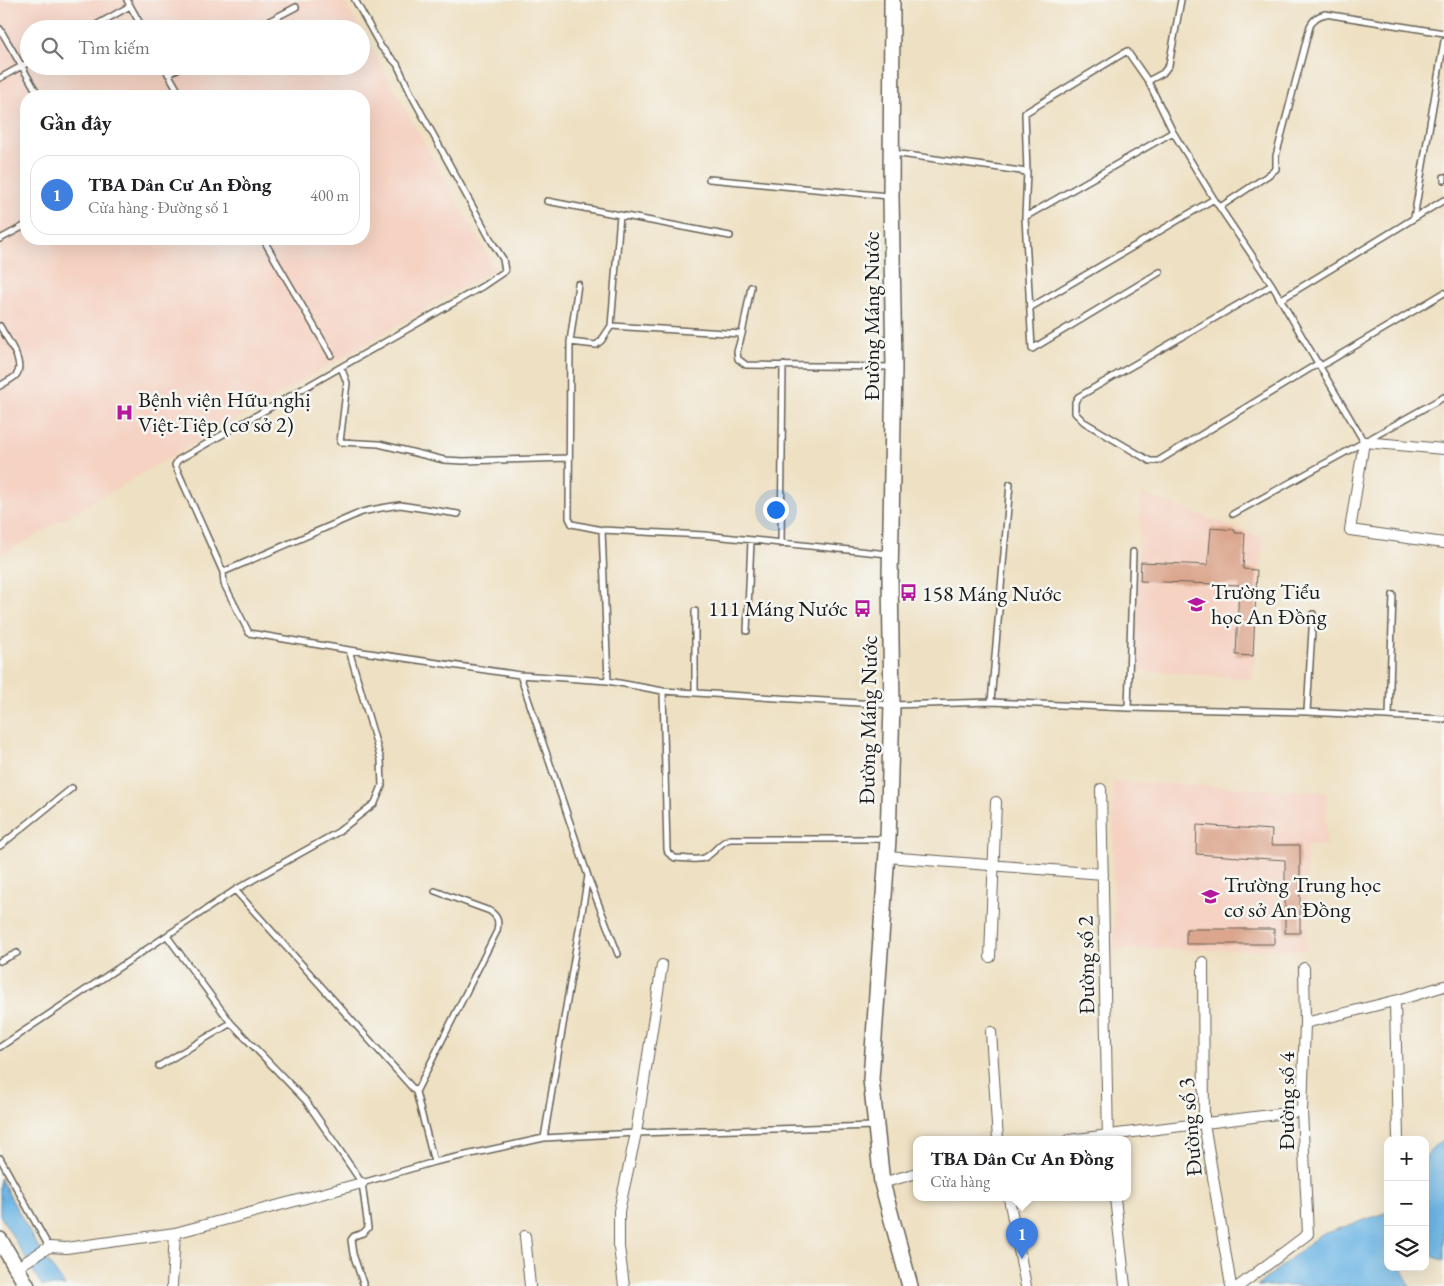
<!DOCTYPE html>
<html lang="vi">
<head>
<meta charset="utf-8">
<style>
  :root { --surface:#fff; --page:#f2f2f2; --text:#202124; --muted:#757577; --line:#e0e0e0; --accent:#7c3aed }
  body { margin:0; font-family:"EB Garamond",serif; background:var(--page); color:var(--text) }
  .controls { position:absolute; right:15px; bottom:15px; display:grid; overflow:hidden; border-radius:10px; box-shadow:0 5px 20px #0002 }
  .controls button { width:45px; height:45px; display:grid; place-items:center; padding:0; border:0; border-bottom:1px solid var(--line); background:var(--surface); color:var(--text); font:25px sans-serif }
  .you { position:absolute; left:775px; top:509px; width:18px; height:18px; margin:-12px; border:4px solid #fff; border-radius:50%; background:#1a73e8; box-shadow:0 0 0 8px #1a73e833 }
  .badge { display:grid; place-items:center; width:32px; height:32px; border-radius:50%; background:var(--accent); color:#fff; font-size:16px; font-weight:700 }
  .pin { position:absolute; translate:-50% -41px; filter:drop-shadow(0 1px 2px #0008) }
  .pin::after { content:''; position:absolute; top:26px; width:18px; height:15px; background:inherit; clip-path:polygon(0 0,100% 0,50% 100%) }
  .popup { position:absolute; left:913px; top:1136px; width:218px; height:65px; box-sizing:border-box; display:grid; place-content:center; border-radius:10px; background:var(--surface); filter:drop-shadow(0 1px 4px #0005); font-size:16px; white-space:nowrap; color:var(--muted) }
  .popup b { font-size:19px; color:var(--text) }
  .popup::after { content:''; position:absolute; left:50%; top:100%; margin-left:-10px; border:10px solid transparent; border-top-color:var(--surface) }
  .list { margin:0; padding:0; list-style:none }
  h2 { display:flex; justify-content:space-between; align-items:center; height:65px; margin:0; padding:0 20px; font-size:21px }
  h2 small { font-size:16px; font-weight:400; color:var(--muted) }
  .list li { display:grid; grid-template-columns:32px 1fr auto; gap:15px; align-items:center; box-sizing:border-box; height:80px; margin:0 10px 10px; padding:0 10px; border:1px solid var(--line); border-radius:20px }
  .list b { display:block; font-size:19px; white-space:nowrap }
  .list p { margin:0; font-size:16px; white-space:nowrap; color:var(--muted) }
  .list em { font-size:16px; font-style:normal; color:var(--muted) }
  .icon { flex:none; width:28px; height:28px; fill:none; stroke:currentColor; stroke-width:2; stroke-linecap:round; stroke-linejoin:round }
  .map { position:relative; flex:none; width:1444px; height:1286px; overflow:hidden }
  .search { position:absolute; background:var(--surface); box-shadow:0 5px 20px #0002; left:20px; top:20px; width:350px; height:55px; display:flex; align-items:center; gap:12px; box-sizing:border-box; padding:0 18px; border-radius:28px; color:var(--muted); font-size:19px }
  .panel { position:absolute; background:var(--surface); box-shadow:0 5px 20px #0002; left:20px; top:90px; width:350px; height:155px; border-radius:20px }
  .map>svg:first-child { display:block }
  .built { fill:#f5d2c2; fill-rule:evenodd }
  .water { fill:#6db6e5; stroke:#446980 }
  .building { fill:#dba68d }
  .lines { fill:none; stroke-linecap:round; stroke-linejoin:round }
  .lane-casing { stroke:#666156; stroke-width:8 }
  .street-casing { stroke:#666156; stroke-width:12 }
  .secondary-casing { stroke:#666156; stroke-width:18 }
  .lane { stroke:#fff; stroke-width:5 }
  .street { stroke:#fff; stroke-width:10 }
  .secondary { stroke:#fff; stroke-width:15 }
  .labels { text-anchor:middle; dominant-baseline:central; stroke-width:5; stroke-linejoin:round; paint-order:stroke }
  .street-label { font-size:22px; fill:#1c1c1c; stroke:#f6f6f2 }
  .poi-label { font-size:22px; fill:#1c1c1c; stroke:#f6f6f2; text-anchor:start }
</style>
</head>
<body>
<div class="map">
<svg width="1444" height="1286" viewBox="0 0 1444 1286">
  <rect width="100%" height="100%" fill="#f6f6f2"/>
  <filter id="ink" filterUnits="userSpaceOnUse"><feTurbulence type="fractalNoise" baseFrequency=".02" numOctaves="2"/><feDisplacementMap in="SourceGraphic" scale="10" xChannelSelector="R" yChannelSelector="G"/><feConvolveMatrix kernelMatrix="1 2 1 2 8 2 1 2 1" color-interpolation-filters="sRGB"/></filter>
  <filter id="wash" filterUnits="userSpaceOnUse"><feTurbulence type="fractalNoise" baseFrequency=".0096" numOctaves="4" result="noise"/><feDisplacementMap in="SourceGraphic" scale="20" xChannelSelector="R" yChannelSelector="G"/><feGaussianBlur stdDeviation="1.12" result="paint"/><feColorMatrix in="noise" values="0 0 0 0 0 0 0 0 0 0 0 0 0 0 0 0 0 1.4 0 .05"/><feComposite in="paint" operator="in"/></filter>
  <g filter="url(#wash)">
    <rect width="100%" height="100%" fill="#eee0c2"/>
    <path class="built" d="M0 0H344L360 29H29V66H361V30L495 269 0 556ZM26 96H364V239H26Z
      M1141 493 1263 538 1253 679 1134 670Z
      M1113 781 1327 792 1326 846H1307L1306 950 1114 949Z"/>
    <path class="water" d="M1444 1140V1261L1425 1253V1159L1433 1147Z
      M0 1178 36 1244 65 1286H42L0 1215Z
      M1388 1212V1267H1402L1410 1286H1257L1320 1235Z"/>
    <g id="blocks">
      <path class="building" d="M1211 528 1235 530V533H1245L1243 569 1257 570 1253 656 1236 655 1239 585 1140 581 1141 562 1208 565Z
        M1197 825 1272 830 1271 845H1300V933H1285V860L1196 854Z
        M1186 929H1274V944H1186Z"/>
    </g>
  </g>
  <g filter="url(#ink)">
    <use href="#blocks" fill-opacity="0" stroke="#666156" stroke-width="1"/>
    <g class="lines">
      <defs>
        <path id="lane" d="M127 0 143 29
          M355 0 381 47 397 64 412 96 492 242 503 259 505 271 483 286 178 460 175 465 223 572 224 584 249 633 349 650 520 675 608 681 663 691 892 705 991 702 1128 708 1307 712 1444 719
          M0 29 39 96
          M89 29 130 6
          M254 29 296 7
          M164 66 181 96
          M168 74 183 66
          M0 78 29 62
          M1148 81 1163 73 1169 65 1181 0
          M893 153 1027 172
          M1444 177V180
          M709 179 888 196
          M547 201 620 215 611 326 601 341 596 345 570 342
          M1220 207 1267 176 1276 169V156L1310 26C1314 19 1317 16 1325 14L1444 33
          M620 215 730 236
          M1025 217 1173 132
          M1414 218 1444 41
          M0 239 26 225
          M263 239 331 355
          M1160 272 1032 349 1025 217 1027 172 1025 113 1127 51 1148 81 1173 132 1214 199 1272 285 1364 442 1444 397
          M578 284 570 342 569 518 572 524 602 530
          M1272 285 1078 397 1075 402V413L1084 422 1150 461H1158L1319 363
          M1280 300 1444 200
          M1031 307 1214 199
          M0 326C6 338 25 362 17 374 14 379 5 382 0 386
          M611 326 742 334 737 352 738 359 746 365 893 367
          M742 334 751 287
          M1321 366 1444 293
          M341 367 347 383 340 442 379 444 444 460 463 461 569 458
          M1233 514 1364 442
          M781 544 783 365
          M223 572 362 512 381 508 400 505 458 514
          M747 631 751 541
          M520 675 588 876 544 1138
          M608 681 602 530 704 535 888 554
          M663 691 667 849 668 853 675 858C683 858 696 861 704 858 714 854 719 842 730 839H886
          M695 692V611
          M991 702 1010 484
          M1128 708 1133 552
          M1307 712 1313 614
          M1389 716 1393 595
          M0 846 72 788
          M588 877 618 954
          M235 890 416 1092 434 1162
          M167 936 231 1023 306 1101 362 1183 368 1228 363 1233 354 1236 351 1240 353 1254 364 1286
          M0 961 17 953
          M0 1047 235 890 338 832 375 803 382 786 381 760 349 650
          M159 1066 231 1023
          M416 1092 497 931C499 921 498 917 490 911L435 891
          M0 1158 49 1247
          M362 1183 434 1162 544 1138 636 1133 875 1126"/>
        <path id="street" d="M1444 449 1364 442 1350 530 1444 543
          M1101 789 1108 1140
          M887 857 1103 874
          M990 957 996 802
          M1203 962 1204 1123 1231 1286
          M1395 1001 1398 1140
          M1305 1023 1402 999 1444 986
          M991 1032 998 1140
          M1069 1140 1302 1111
          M882 1183 917 1173
          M1009 1198 1026 1286
          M1115 1198 1125 1286
          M525 1236 530 1286
          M16 1268 49 1247 66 1248 175 1233 362 1183
          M172 1286 175 1233
          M624 1286 619 1247V1211L636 1133 662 965
          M1239 1286 1308 1234 1302 1111 1305 1023 1304 968"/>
        <path id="secondary" d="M892 0 891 196 894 367 890 577 892 705 888 839 871 1079 882 1183 910 1286
          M0 1240 27 1286"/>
      </defs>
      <use href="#lane" class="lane-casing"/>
      <use href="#street" class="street-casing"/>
      <use href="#secondary" class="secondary-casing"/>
      <use href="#lane" class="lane"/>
      <use href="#street" class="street"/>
      <use href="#secondary" class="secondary"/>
    </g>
  </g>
  <defs>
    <symbol id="hospital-bare" viewBox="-9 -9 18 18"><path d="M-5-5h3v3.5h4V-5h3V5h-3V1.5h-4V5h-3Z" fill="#b5179e" stroke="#f6f6f2" stroke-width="2.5" paint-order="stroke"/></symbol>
    <symbol id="bus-bare" viewBox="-9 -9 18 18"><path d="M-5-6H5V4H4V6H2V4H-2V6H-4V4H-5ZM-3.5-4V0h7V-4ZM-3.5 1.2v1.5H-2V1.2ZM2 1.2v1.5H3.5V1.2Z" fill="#b5179e" stroke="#f6f6f2" stroke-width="2.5" paint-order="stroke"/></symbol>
    <symbol id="school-bare" viewBox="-9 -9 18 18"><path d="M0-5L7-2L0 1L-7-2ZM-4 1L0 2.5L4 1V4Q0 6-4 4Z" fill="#b5179e" stroke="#f6f6f2" stroke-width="2.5" paint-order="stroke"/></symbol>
  </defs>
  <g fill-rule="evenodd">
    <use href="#hospital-bare" x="112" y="400" width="25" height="25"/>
    <use href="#bus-bare" x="896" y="580" width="25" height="25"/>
    <use href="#school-bare" x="1184" y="592" width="25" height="25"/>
    <use href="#bus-bare" x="850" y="596" width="25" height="25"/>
    <use href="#school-bare" x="1198" y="884" width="25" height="25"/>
  </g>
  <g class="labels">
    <g class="street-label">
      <text transform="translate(871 316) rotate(-90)">Đường Máng Nước</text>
      <text transform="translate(868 720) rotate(-89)">Đường Máng Nước</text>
      <text transform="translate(1086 965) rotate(-91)">Đường số 2</text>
      <text transform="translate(1286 1101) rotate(-90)">Đường số 4</text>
      <text transform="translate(1190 1127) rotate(-95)">Đường số 3</text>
    </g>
    <g class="poi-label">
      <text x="138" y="399">Bệnh viện Hữu nghị<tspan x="138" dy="25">Việt-Tiệp (cơ sở 2)</tspan></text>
      <text x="1211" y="591">Trường Tiểu<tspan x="1211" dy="25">học An Đồng</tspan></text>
      <text x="922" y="593">158 Máng Nước</text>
      <text x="848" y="608" text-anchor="end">111 Máng Nước</text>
      <text x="1224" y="884">Trường Trung học<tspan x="1224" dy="25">cơ sở An Đồng</tspan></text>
    </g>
  </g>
</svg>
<div class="controls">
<button>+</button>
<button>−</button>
<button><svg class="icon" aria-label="layers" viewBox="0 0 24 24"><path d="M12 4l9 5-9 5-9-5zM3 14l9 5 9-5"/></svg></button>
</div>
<div class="you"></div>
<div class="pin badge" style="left:1022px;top:1259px;background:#3f7fe0">1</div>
<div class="popup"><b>TBA Dân Cư An Đồng</b>Cửa hàng</div>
<div class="search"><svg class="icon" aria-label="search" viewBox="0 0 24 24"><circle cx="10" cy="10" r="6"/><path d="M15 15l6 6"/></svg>Tìm kiếm</div>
<section class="panel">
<h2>Gần đây<small></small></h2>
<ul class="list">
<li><span class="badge" style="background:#3f7fe0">1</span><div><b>TBA Dân Cư An Đồng</b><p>Cửa hàng · Đường số 1</p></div><em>400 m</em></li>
</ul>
</section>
</div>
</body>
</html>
